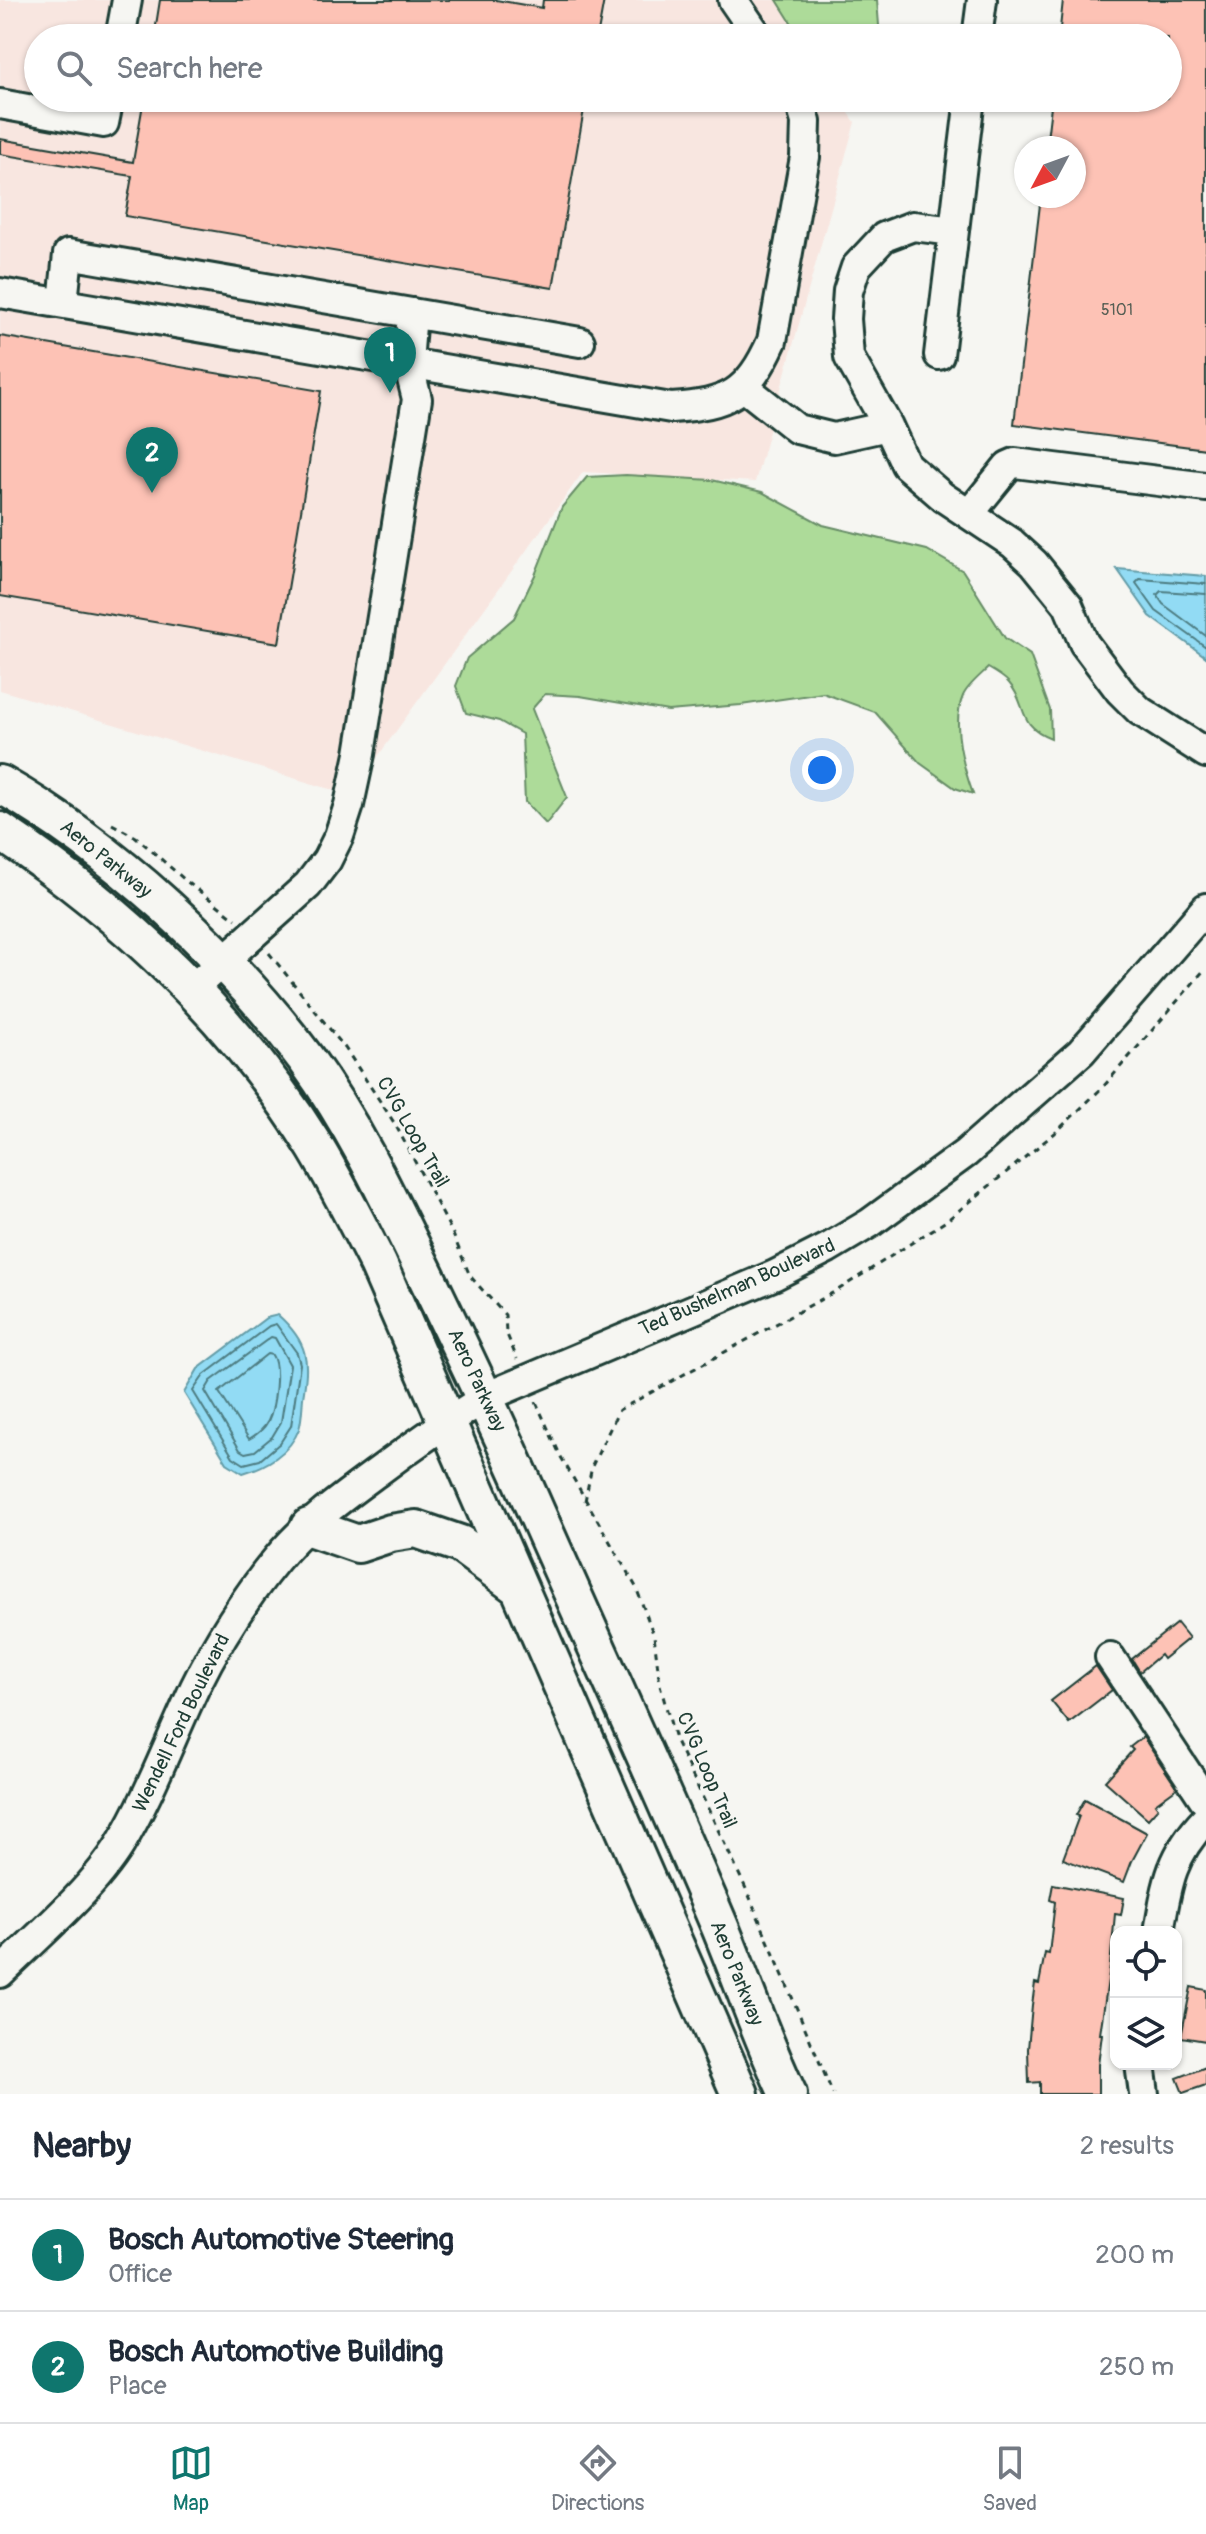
<!DOCTYPE html>
<html lang="en">
<head>
<meta charset="utf-8">
<style>
  :root { --surface:#fff; --page:#f2f2f3; --text:#1f2937; --muted:#747a83; --line:#e0e1e3; --accent:#0f766e }
  body { margin:0; font-family:Pangolin,sans-serif; background:var(--page); color:var(--text) }
  .controls { position:absolute; right:24px; bottom:24px; display:grid; overflow:hidden; border-radius:16px; box-shadow:0 2px 6px #0004 }
  .controls button { width:72px; height:72px; display:grid; place-items:center; padding:0; border:0; border-bottom:2px solid var(--line); background:var(--surface); color:var(--text); font:40px sans-serif }
  .compass { position:absolute; left:1014px; top:136px; width:72px; height:72px; border-radius:50%; background:var(--surface); box-shadow:0 2px 6px #0004; rotate:229deg }
  .you { position:absolute; left:822px; top:770px; width:28px; height:28px; margin:-20px; border:6px solid #fff; border-radius:50%; background:#1a73e8; box-shadow:0 0 0 12px #1a73e833 }
  .badge { display:grid; place-items:center; width:52px; height:52px; border-radius:50%; background:var(--accent); color:#fff; font-size:26px; font-weight:700 }
  .pin { position:absolute; translate:-50% -66px; filter:drop-shadow(0 2px 4px #0008) }
  .pin::after { content:''; position:absolute; top:42px; width:28px; height:24px; background:inherit; clip-path:polygon(0 0,100% 0,50% 100%) }
  .list { margin:0; padding:0; list-style:none }
  h2 { display:flex; justify-content:space-between; align-items:center; height:104px; margin:0; padding:0 32px; font-size:34px }
  h2 small { font-size:26px; font-weight:400; color:var(--muted) }
  .list li { display:grid; grid-template-columns:52px 1fr auto; gap:24px; align-items:center; box-sizing:border-box; height:112px; padding:0 32px; border-top:2px solid var(--line) }
  .list b { display:block; font-size:30px; white-space:nowrap }
  .list p { margin:0; font-size:26px; white-space:nowrap; color:var(--muted) }
  .list em { font-size:26px; font-style:normal; color:var(--muted) }
  .icon { flex:none; width:44px; height:44px; fill:none; stroke:currentColor; stroke-width:2; stroke-linecap:round; stroke-linejoin:round }
  .map { position:relative; flex:none; width:1206px; height:2094px; overflow:hidden }
  .search { position:absolute; background:var(--surface); box-shadow:0 2px 6px #0004; left:24px; right:24px; top:24px; height:88px; display:flex; align-items:center; gap:20px; box-sizing:border-box; padding:0 28px; border-radius:44px; color:var(--muted); font-size:30px }
  .sheet { height:328px; background:var(--surface) }
  nav { display:flex; justify-content:space-around; align-items:center; box-sizing:border-box; height:112px; border-top:2px solid var(--line); background:var(--surface); font-size:22px; color:var(--muted) }
  nav a { display:grid; justify-items:center; gap:4px }
  nav .on { color:var(--accent) }
  .map>svg:first-child { display:block }
  .built { fill:#f8e6e0 }
  .green { fill:#addb99; stroke:#668c66; stroke-width:2 }
  .water { fill:#92dbf4; stroke:#649ca7; stroke-width:2 }
  .lines { fill:none; stroke-linecap:round; stroke-linejoin:round }
  .shore { stroke:#4d7c81; stroke-width:2 }
  .building { fill:#fdc2b5; stroke:#1f3d34; stroke-width:2 }
  .minor-casing { stroke:#1f3d34; stroke-width:34 }
  .major-casing { stroke:#1f3d34; stroke-width:42 }
  .path { stroke:#1f3d34; stroke-width:3; stroke-dasharray:6 6; stroke-linecap:butt }
  .minor { stroke:#f6f6f2; stroke-width:28 }
  .major { stroke:#f6f6f2; stroke-width:36 }
  .labels { text-anchor:middle; dominant-baseline:central; stroke-width:6; stroke-linejoin:round; paint-order:stroke }
  .number-label { font-size:16px; fill:#565e54 }
  .street-label { font-size:20px; fill:#1f3d34; stroke:#f6f6f2 }
</style>
</head>
<body>
<div class="map">
<svg width="1206" height="2094" viewBox="0 0 1206 2094">
  <rect width="100%" height="100%" fill="#f6f6f2"/>
  <filter id="ink" filterUnits="userSpaceOnUse"><feTurbulence type="fractalNoise" baseFrequency=".0125" numOctaves="2"/><feDisplacementMap in="SourceGraphic" scale="16" xChannelSelector="R" yChannelSelector="G"/><feConvolveMatrix kernelMatrix="1 2 1 2 8 2 1 2 1" color-interpolation-filters="sRGB"/></filter>
  <g filter="url(#ink)">
    <path class="built" d="M0 0H777L801 38H38V98H839L855 122 755 482 583 472 350 795 0 690Z"/>
    <path class="green" d="M777 0H877L880 38H801Z
      M626 475 712 480 762 492 823 525 927 550 963 571 1005 638 1030 655 1050 710 1051 738C1016 725 1028 704 1009 683 1004 677 995 672 988 668 981 675 967 686 963 696 951 724 963 766 973 794L955 788 920 763 875 712 823 693 741 705 668 711 580 696 545 694 532 709 567 797 546 824 525 802 522 734 499 721 466 713 456 686 467 658 514 618 535 575 562 507 587 477Z"/>
    <path class="water" d="M1117 569 1206 576V657L1150 616Z
      M278 1315C309 1343 309 1360 303 1398 302 1408 302 1420 299 1429 290 1453 265 1467 243 1473L227 1463 184 1393 198 1369 266 1318Z"/>
    <g class="lines">
      <path class="shore" d="M1206 584 1140 579 1136 583 1156 611 1206 647
        M1206 594 1161 591 1157 595 1163 604 1206 636
        M276 1324 297 1353 300 1364 291 1426 280 1443 260 1460 244 1464 233 1457 193 1391 204 1375 269 1326Z
        M271 1337 275 1338 290 1365 281 1422 272 1437 255 1451 245 1453 240 1450 205 1391 211 1381Z
        M267 1354 272 1355C280 1367 275 1407 268 1421 264 1429 256 1435 249 1439L219 1392Z"/>
    </g>
    <path class="building" d="M160 0H496L542 8 543 0H604L597 38H154Z
      M1063 0H1206V449L1014 424 1041 196H1074V148H1046L1052 98H1168V38H1059Z
      M144 98H586L553 288 125 216 132 176 0 154V139L133 162Z
      M0 336 321 391 279 643 0 596Z
      M1177 1623 1189 1638 1163 1659 1160 1655 1140 1672 1132 1659Z
      M1096 1666 1112 1690 1069 1723 1051 1701Z
      M1143 1737 1177 1788 1155 1804 1158 1808 1148 1819 1105 1781 1133 1750 1130 1747Z
      M1085 1799 1147 1833 1132 1861 1124 1882 1063 1859 1079 1816 1076 1815Z
      M1053 1884 1124 1898 1121 1915 1115 1914 1110 1967 1100 2034H1102L1098 2065V2094H1040V2082L1029 2083 1028 2049 1032 2005 1035 1983 1039 1984 1045 1953 1049 1954 1055 1902 1050 1900Z
      M1191 1987 1206 1990V2041L1181 2037Z
      M1206 2067V2085L1183 2093 1177 2078Z"/>
    <g class="lines">
      <defs>
        <path id="minor" d="M733 0 759 38
          M120 38 127 0
          M977 38 982 0
          M0 104 104 123 109 98
          M954 231 913 226 884 237 856 267 848 291 846 319 849 357 888 426 906 465 943 497 1012 543 1034 563 1068 605 1084 643 1120 691 1140 711 1206 753
          M0 293 671 408C729 404 748 394 772 341L805 157 806 122 799 98
          M63 303 68 254 580 342
          M939 355 970 98
          M744 387 797 429 834 438 888 426
          M969 514 1008 466 1015 463 1206 487
          M191 990 308 885 327 860 339 836 349 805 360 754 417 399 408 363 412 313
          M1110 1657 1206 1802
          M1159 1932C1167 1884 1171 1855 1206 1819
          M0 1973C38 1936 92 1890 120 1845 150 1795 170 1740 195 1687 217 1642 244 1599 276 1560 303 1526 342 1498 376 1473 412 1446 448 1421 486 1397L775 1275 828 1248 870 1223 966 1153 1081 1052 1206 908
          M1140 2064 1144 2094"/>
        <path id="major" d="M0 784C111 847 230 956 306 1059 351 1121 384 1189 417 1257 456 1337 494 1417 530 1498 593 1641 659 1783 720 1927 743 1983 762 2039 788 2094
          M0 831C124 913 236 1020 315 1147 338 1185 358 1225 378 1264L740 2094
          M309 1527 358 1544 391 1533 416 1529 460 1544 518 1587"/>
      </defs>
      <use href="#minor" class="minor-casing"/>
      <use href="#major" class="major-casing"/>
      <path class="path" d="M112 824 136 837 186 881 236 919
        M269 953 345 1048 395 1124 452 1232 470 1276 505 1315 506 1332 517 1359
        M536 1402 561 1457 636 1587 654 1636 660 1685 675 1739 748 1893 833 2094
        M585 1501 592 1466 619 1410 838 1290 946 1221 1055 1133 1103 1087 1206 968"/>
      <use href="#minor" class="minor"/>
      <use href="#major" class="major"/>
    </g>
  </g>
  <g class="labels">
    <g class="number-label">
      <text x="1117" y="310">5101</text>
    </g>
    <g class="street-label">
      <text transform="translate(106 859) rotate(39)">Aero Parkway</text>
      <text transform="translate(413 1132) rotate(60)">CVG Loop Trail</text>
      <text transform="translate(737 1287) rotate(-24)">Ted Bushelman Boulevard</text>
      <text transform="translate(477 1380) rotate(65)">Aero Parkway</text>
      <text transform="translate(181 1723) rotate(-64)">Wendell Ford Boulevard</text>
      <text transform="translate(707 1770) rotate(67)">CVG Loop Trail</text>
      <text transform="translate(737 1973) rotate(68)">Aero Parkway</text>
    </g>
  </g>
</svg>
<div class="controls">
<button><svg class="icon" aria-label="locate" viewBox="0 0 24 24"><circle cx="12" cy="12" r="6"/><path d="M12 2v4M12 18v4M2 12h4M18 12h4"/></svg></button>
<button><svg class="icon" aria-label="layers" viewBox="0 0 24 24"><path d="M12 4l9 5-9 5-9-5zM3 14l9 5 9-5"/></svg></button>
</div>
<svg class="compass" viewBox="-18 -18 36 36"><path d="M0-13l5 13h-10z" fill="#e53935"/><path d="M0 13l5-13h-10z" fill="#747a83"/></svg>
<div class="you"></div>
<div class="pin badge" style="left:390px;top:393px">1</div>
<div class="pin badge" style="left:152px;top:493px">2</div>
<div class="search"><svg class="icon" aria-label="search" viewBox="0 0 24 24"><circle cx="10" cy="10" r="6"/><path d="M15 15l6 6"/></svg>Search here</div>
</div>
<section class="sheet">
<h2>Nearby<small>2 results</small></h2>
<ul class="list">
<li><span class="badge">1</span><div><b>Bosch Automotive Steering</b><p>Office</p></div><em>200 m</em></li>
<li><span class="badge">2</span><div><b>Bosch Automotive Building</b><p>Place</p></div><em>250 m</em></li>
</ul>
</section>
<nav>
<a class="on"><svg class="icon" aria-label="map" viewBox="0 0 24 24"><path d="M3 6l6-2 6 2 6-2v14l-6 2-6-2-6 2zM9 4v14M15 6v14"/></svg>Map</a>
<a><svg class="icon" aria-label="directions" viewBox="0 0 24 24"><path d="M12 3l9 9-9 9-9-9zM9 14v-3h6M13 9l2 2-2 2"/></svg>Directions</a>
<a><svg class="icon" aria-label="saved" viewBox="0 0 24 24"><path d="M7 4h10v16l-5-4-5 4z"/></svg>Saved</a>
</nav>
</body>
</html>
